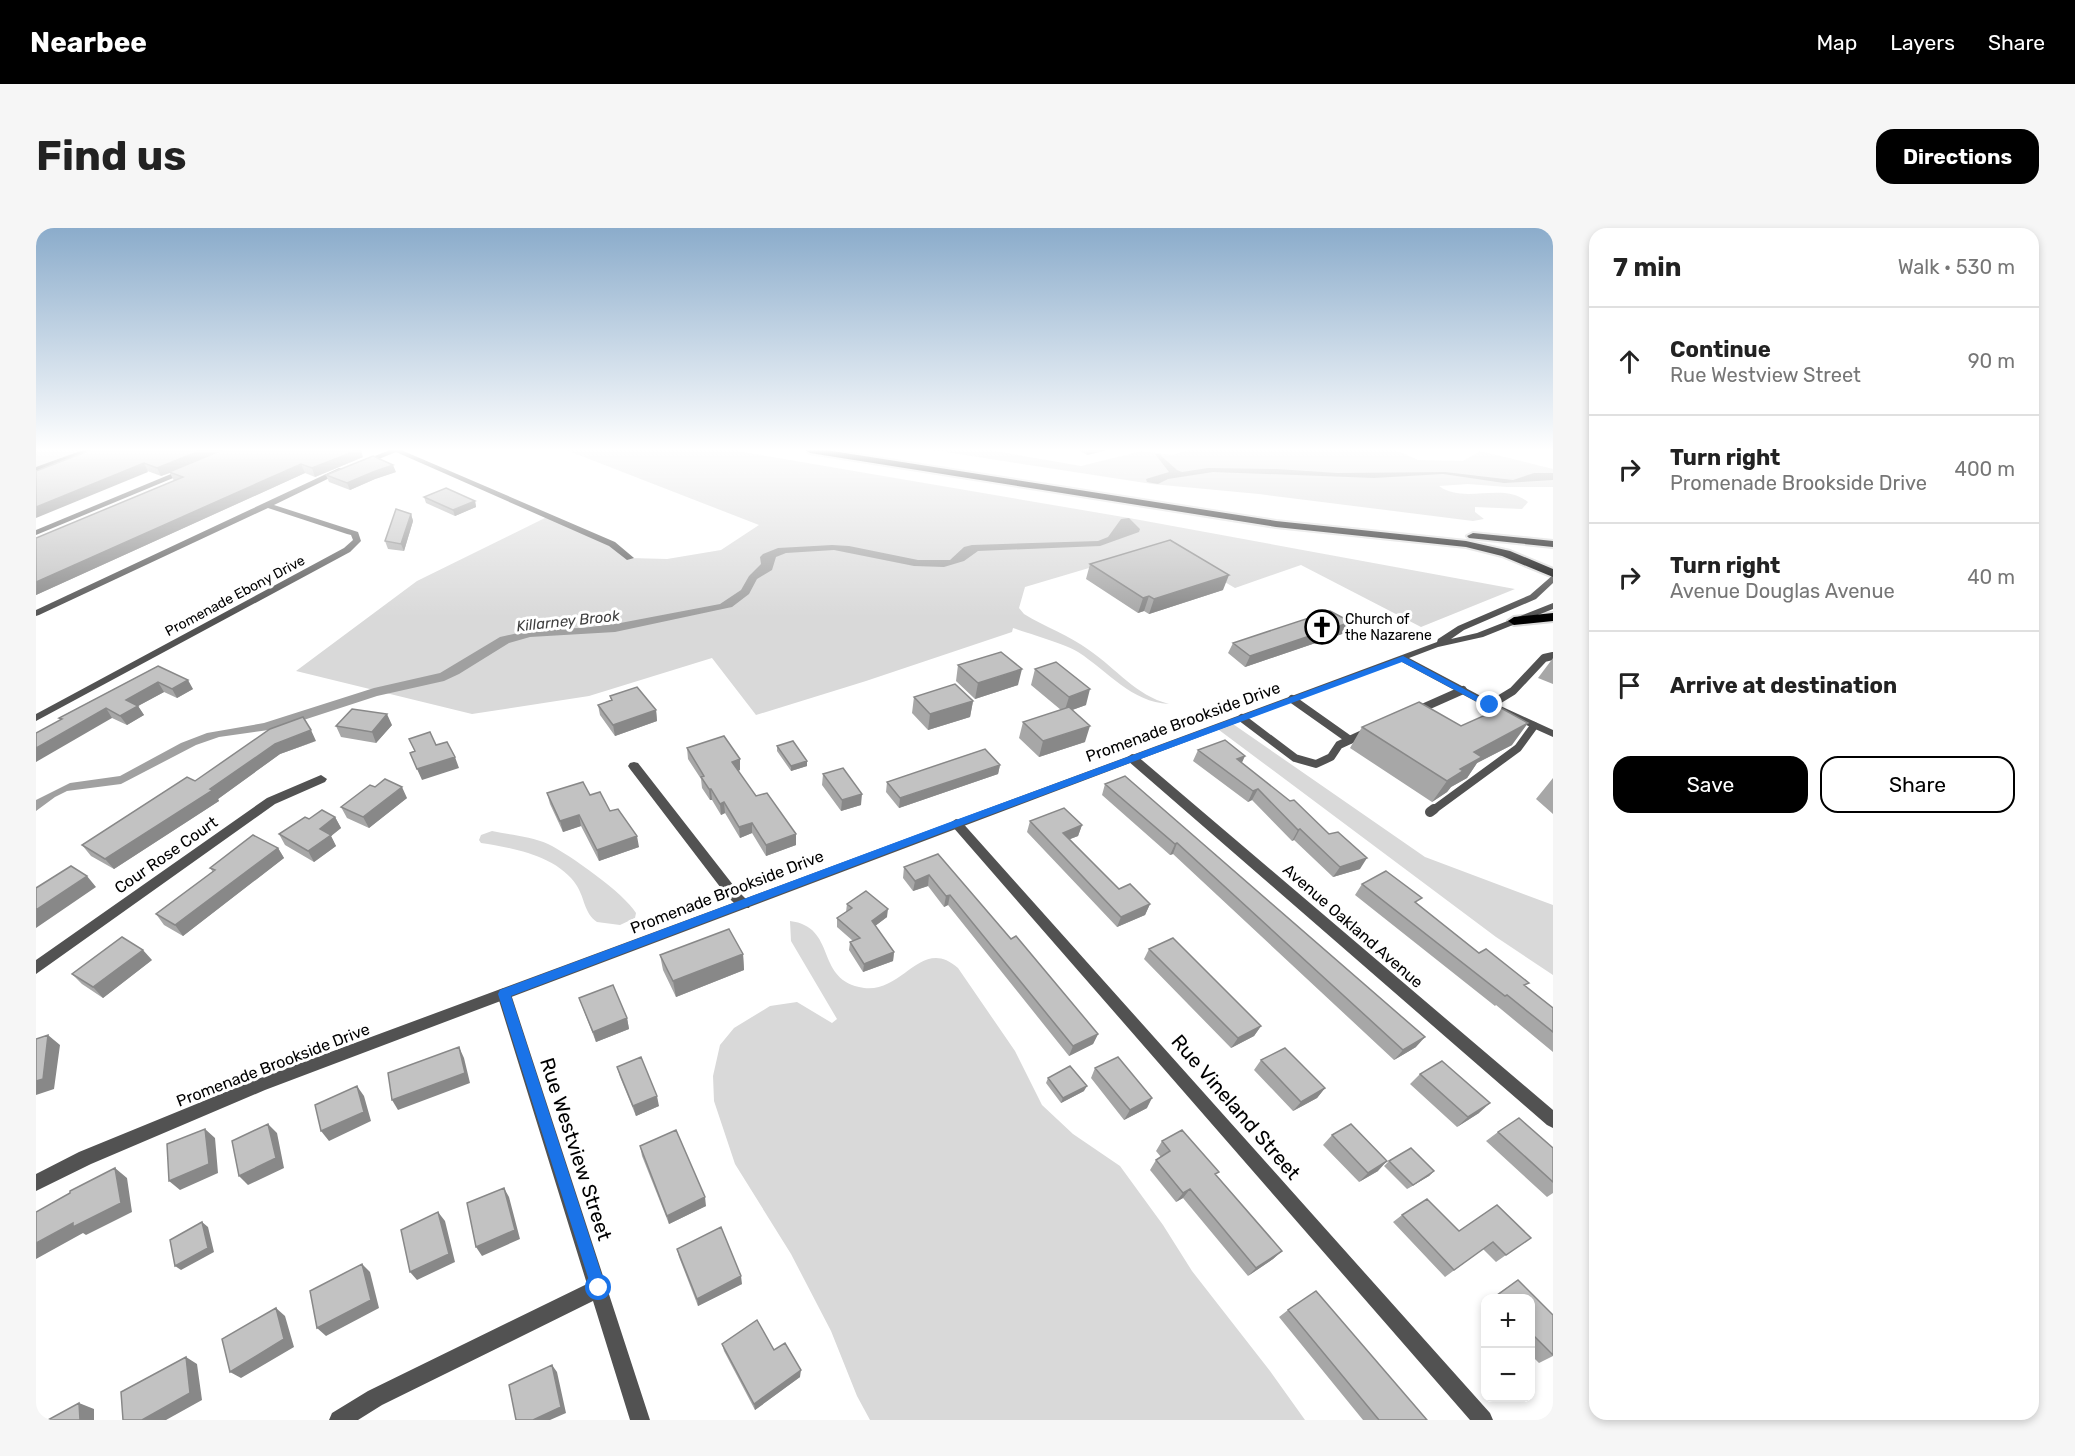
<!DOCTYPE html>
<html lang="en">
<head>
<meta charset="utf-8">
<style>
  :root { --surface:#fff; --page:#f6f6f6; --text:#222; --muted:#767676; --line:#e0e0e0; --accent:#000 }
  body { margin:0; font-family:Rubik,sans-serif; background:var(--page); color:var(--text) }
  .controls { position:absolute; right:18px; bottom:18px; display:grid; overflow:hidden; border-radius:12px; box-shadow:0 3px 9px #0003 }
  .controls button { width:54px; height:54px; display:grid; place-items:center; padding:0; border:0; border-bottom:2px solid var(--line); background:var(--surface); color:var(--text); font:30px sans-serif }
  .stop { position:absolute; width:18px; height:18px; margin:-14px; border:4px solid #1a73e8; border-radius:50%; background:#fff }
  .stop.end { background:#1a73e8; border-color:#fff; box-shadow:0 2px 6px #0008 }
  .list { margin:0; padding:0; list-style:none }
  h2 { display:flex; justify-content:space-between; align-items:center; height:78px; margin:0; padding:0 24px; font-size:26px }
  h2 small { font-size:20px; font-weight:400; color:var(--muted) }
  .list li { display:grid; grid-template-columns:39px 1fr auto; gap:18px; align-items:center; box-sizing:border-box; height:108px; padding:0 24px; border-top:2px solid var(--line) }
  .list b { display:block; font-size:22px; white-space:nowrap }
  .list p { margin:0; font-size:20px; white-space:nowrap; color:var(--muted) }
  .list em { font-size:20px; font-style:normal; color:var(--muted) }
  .actions { display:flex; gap:12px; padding:18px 24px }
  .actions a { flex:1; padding:14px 0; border:2px solid var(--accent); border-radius:18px; text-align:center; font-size:21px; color:var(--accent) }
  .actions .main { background:var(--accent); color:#fff }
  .icon { flex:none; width:33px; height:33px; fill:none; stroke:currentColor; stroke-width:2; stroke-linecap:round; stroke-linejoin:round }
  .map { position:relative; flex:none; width:1517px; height:1192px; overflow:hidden; border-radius:18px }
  header { display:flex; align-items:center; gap:36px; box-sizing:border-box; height:84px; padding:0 30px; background:var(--accent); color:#fff }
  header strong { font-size:28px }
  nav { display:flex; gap:33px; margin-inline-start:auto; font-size:21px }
  .intro { display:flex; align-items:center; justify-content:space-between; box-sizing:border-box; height:144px; padding:0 36px }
  h1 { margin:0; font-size:42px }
  .button { padding:15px 27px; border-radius:18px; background:var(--accent); color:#fff; font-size:21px; font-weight:700 }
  main { display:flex; gap:36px; padding:0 36px }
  aside { flex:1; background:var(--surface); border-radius:18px; box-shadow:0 3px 9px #0003 }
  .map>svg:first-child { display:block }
  .green { fill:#d9d9d9 }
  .water { fill:#a0a0a0 }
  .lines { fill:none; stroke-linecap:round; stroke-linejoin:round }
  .trunk-casing { stroke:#dbdbdb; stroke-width:4 }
  .service-far1 { stroke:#525252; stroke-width:8 }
  .service { stroke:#525252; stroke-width:10 }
  .minor { fill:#525252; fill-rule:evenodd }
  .tertiary { fill:#525252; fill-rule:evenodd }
  .trunk { fill:#000; fill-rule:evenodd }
  .wall { fill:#a7a7a7 }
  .shaded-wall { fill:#888 }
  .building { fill:#c2c2c2; stroke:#888; stroke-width:1.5 }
  .route { fill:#1a73e8 }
  .labels { text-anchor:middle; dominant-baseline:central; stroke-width:6; stroke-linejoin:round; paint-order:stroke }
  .far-street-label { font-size:14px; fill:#000; stroke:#fff }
  .far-poi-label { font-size:14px; fill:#000; stroke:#fff; text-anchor:start }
  .far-water-label { font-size:15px; font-style:italic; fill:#414141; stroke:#fff }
  .street-label { font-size:16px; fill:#000; stroke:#fff }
  .near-street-label { font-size:20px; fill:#000; stroke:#fff }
</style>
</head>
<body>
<header>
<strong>Nearbee</strong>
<nav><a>Map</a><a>Layers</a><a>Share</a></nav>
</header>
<div class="intro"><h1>Find us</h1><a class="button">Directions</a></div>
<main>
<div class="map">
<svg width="1517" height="1192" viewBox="0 0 1517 1192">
  <rect width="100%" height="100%" fill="#fff"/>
  <path class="green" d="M0 222H53L0 241Z
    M530 222H696L1093 290 1479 361 1385 399 1265 337 1199 360 1127 318 989 359 983 380 988 386C1009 399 1033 407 1053 422 1081 441 1099 467 1133 476 1095 474 1073 444 1042 424 1029 416 994 406 977 400L976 404 830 453 720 487 676 430 553 468 436 486 260 443 381 353 513 288 550 304 594 330 631 331 685 322 723 297Z
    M897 222H953L1045 238 1106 223 1137 227 1151 222H1360L1382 232 1427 233 1444 223 1517 241V259H1471L1432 256 1403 258C1429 277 1466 253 1492 274L1486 281 1439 279V284L1448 291 1437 293 1223 266 1116 256Z
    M1194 494 1389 629 1517 677V747L1460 709 1179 499Z
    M456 603C474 607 495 608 512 616 534 627 588 665 600 685L599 690 584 697 561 694C548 685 549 671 541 658 522 628 477 620 445 615L443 612 445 607Z
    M754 693C801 699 779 749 823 759 866 770 884 706 922 740L979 823 1006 877 1037 906 1084 938 1127 997 1156 1043 1234 1143 1269 1192H834L821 1168 795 1103 755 1026 699 936 678 873 677 848 684 817 698 800 734 778 761 774 796 795 801 791 755 713Z"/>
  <path class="water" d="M1119 226H1123L1141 242 1146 244 1172 240 1240 241 1302 245 1409 244 1477 252 1498 245H1517V252L1468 255 1407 246 1338 250 1177 244 1132 251 1122 256 1111 254 1110 251 1133 244Z
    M1093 290 1104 301 1103 304 1064 318 942 323 928 333 908 339 878 338 798 322 750 325 740 329 736 342 721 351 713 366 696 379 579 404 494 409 473 415 423 446 408 453 341 468 240 501 183 509 160 517 85 556 31 563 19 569 0 583V572L34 555 84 548 145 515 171 505 228 495 338 460 404 445 464 409 500 401 546 400 579 396 684 376 705 362 713 348 725 336 724 329 727 326 742 320 796 317 813 318 882 332H914L928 319 936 317 1062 313 1072 309 1085 291Z"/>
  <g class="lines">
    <defs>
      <path id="trunk" d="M769 222H790L1240 293 1430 313 1474 323 1517 341V349L1466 328 1430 319 1240 299 774 225Z
        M1437 305 1517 313V319L1433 310 1431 308Z
        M1517 385V393L1478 397 1472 393 1478 389Z"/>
    </defs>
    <use href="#trunk" class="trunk-casing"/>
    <path class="service-far1" d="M1256 471 1314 512
      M1454 477 1477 463 1508 430 1517 428
      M1382 482 1427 462
      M1206 490 1259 530 1280 536 1295 529 1303 517 1331 504
      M1396 583 1482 520 1498 498"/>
    <path class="service" d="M1394 584 1398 581"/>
    <path class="minor" d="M47 222H56L0 243V239Z
      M354 222H365L579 314 598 330 591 332 573 318 360 224 328 237 321 235Z
      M303 240 310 242 238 277 322 304 325 313 314 324 0 493V486L308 320 317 312 315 307 311 306 232 280 3 387 0 388V382Z
      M147 241 154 243 0 307V302Z
      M1096 526 1100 527 1517 882V900L1511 897 1092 533 1090 530Z
      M598 534 602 535 701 662 715 676 713 680H703L691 668 594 541 592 538 594 535Z
      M285 547 291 551 289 554 239 576 0 746V732L231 570Z
      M920 591 924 592 1454 1185 1457 1192H1434L916 598 914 595Z
      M468 760 473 762 475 766 614 1192H594L557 1073 346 1177 322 1192H293L296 1185 332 1163 551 1056 461 766 463 762Z"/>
    <path class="tertiary" d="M1517 347V355L1500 371 1428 402 1415 411 1441 405 1517 375V381L1447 409 1402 419 1373 430 1458 475 1517 502V509L1450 479 1364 433 229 862 55 936 0 963V946L43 924 219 852 1401 414 1402 411 1422 398 1494 367Z"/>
    <use href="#trunk" class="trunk"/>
  </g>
  <path class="wall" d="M55 222 327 229 279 249 269 245 0 367V310L138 253 134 245 125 248Z
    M1042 222H1071L1051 227Z
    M360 244 339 251 314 262 293 254 290 247Z
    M388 269 439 273 440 279 419 288 390 275Z
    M375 286 377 293 368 323 352 321 349 313Z
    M1054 336 1187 362 1113 386 1108 383 1102 385 1050 351Z
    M1309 405 1209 439 1192 425 1197 415Z
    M1517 430V456L1502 450Z
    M922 437 982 457 939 471 920 453Z
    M122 438 157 461 141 470 128 464 102 478 108 487 91 497 76 490 25 492 23 490Z
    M999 441 1050 477 1036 482 1049 514 1003 529 983 510 987 494 1025 482 995 457Z
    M574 468 620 482 621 493 579 508 564 487 562 477 575 472Z
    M878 469 937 473 934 489 892 502 876 485Z
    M356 497 340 515 305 509 300 498Z
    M1326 499 1476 517 1441 535 1431 550 1415 559 1411 564 1396 574 1314 520Z
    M280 513 244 526 182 571 183 573 78 641 55 628 46 617 159 553Z
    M741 518 771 533V538L755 543 741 523Z
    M651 520 704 531V542L702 543 720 568 760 617 730 628 716 605 704 610 689 585 685 587 676 572H674L666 560 665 551 652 531Z
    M1162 522 1206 535 1324 641 1297 649 1258 612 1256 613 1216 572 1212 574 1157 533Z
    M964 537 962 546 863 580 850 564 851 554Z
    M787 546 825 577 805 583 786 557Z
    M1089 548 1380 819 1358 832 1137 626 1134 627 1066 567 1069 556Z
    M1517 550V586L1500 571Z
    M339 559 371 570 333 600 311 590 305 579Z
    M511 565 554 567 574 583 603 619 563 633 545 598 527 604 514 576Z
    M299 589 305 600 295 608 300 618 278 634 249 617 243 606 273 591Z
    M994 593 1046 597 1042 608 1034 611 1083 661 1114 676 1109 687 1081 699 991 604Z
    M242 620 248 630 147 708 128 697 120 686 177 644 174 640Z
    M902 626 975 711 1062 806 1057 816 1033 828 912 677 908 679 892 658 877 663 867 650 868 639Z
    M1326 656 1381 676 1443 725 1490 758 1517 780V824L1460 777 1459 778 1319 667Z
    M811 676 851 689 839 698 858 724 857 733 827 744 813 722 814 714 817 713 801 699V690L810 684Z
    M1113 721 1225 798 1218 808 1195 820 1108 731Z
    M707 726 708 742 640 769 627 742 624 727Z
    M116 732 67 770 46 756 36 746Z
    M543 770 591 790 593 801 560 814Z
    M1225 832 1289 860 1281 870 1257 883 1218 842Z
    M581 839 623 878 600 888 584 849Z
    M1059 840 1111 880 1088 892 1055 850Z
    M1384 846 1443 885 1421 899 1374 856Z
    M1012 850 1048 863 1025 875 1010 855Z
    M1462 904 1517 920V965L1511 969 1450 913Z
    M1296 907 1342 943 1323 954 1287 917Z
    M1126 913 1180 947 1246 1023 1237 1031 1212 1048 1147 970 1140 974 1114 942 1120 932 1125 929 1120 923Z
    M604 918 670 978 633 996 606 928Z
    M1353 933 1398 943 1393 948 1371 961 1348 938Z
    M1461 977 1470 1027 1460 1034 1447 1021 1409 1049 1357 994 1366 987 1423 1003Z
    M641 1021 706 1056 662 1078 643 1029Z
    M1482 1052 1517 1087V1128L1503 1135 1494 1126V1071H1454Z
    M1252 1082 1391 1192H1327L1243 1089Z
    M686 1116 738 1122 764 1149 719 1182 688 1123Z"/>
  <path class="shaded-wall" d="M166 222H191L133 244V245L125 248 121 240Z
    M322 222H325L327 229 279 249 276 240Z
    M1052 222H1071L1051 227Z
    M108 235 112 244 0 290V279Z
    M265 236 269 245 0 367V354Z
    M357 237 360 244 339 251 314 262 311 255 337 244Z
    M439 273 440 279 419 288 417 282Z
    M375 286 377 293 368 323 365 316Z
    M1193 347 1187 362 1113 386 1118 371Z
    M1113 368 1108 383 1102 385 1107 370Z
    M1315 394 1309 405 1209 439 1214 428Z
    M986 441 982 457 939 471 942 455Z
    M152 452 157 461 141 470 136 461Z
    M122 454 128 464 102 478 108 487 91 497 84 488 90 472Z
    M1054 461 1050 477 1028 485 1033 469Z
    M937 473 934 489 892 502 894 486Z
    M70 480 76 490 0 534V520Z
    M620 482 621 493 579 508 577 497Z
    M351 486 356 497 340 515 336 504Z
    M1492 495 1476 517 1441 535 1431 550 1415 559 1411 564 1396 574 1411 553 1438 524Z
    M1054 498 1049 514 1003 529 1007 513Z
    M275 502 280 513 244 526 182 571 183 573 78 641 69 631 174 561 239 516Z
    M1209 528 1204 539 1201 531Z
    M419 529 423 540 386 552 381 541Z
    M704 531V542L696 545V534Z
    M771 533V538L755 543V538Z
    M964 537 962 546 863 580 864 570Z
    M366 559 371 570 333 600 327 589Z
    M673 561H675L676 572H674Z
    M1222 561 1216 572 1212 574 1217 563Z
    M826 566 825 577 805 583 806 572Z
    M688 574 689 585 685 587 684 576Z
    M543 587 545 598 527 604 524 593Z
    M299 589 305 600 295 608 300 618 278 634 272 623 284 601Z
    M716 595V605L704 610 703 599Z
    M1046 597 1042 608 1024 615 1027 605Z
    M1264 601 1258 612 1256 613 1262 602Z
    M760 606V617L730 628V617Z
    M601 608 603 619 563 633 561 622Z
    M1141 615 1137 626 1134 627 1139 616Z
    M242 620 248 630 147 708 139 697Z
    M1331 630 1324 641 1297 649 1304 639Z
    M893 647 892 658 877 663 879 653Z
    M51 648 60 659 0 700V682Z
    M914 667 912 677 908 679 910 668Z
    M1114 676 1109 687 1081 699 1085 689Z
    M852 681 851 689 835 701 836 693Z
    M107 722 116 732 67 770 57 759Z
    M858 724 857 733 827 744 828 736Z
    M707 726 708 742 640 769 637 753Z
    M591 790 593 801 560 814 557 804Z
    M1225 798 1218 808 1195 820 1202 810Z
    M1062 806 1057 816 1033 828 1037 818Z
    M12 807 24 817 18 861 0 867V853Z
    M1389 809 1380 819 1358 832 1367 822Z
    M423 819 428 830 434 855 362 882 356 872Z
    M321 858 328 868 335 893 293 913 285 903Z
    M1051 858 1048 863 1025 875 1027 870Z
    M1289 860 1281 870 1257 883 1265 874Z
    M621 868 623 878 600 888 597 878Z
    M1116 870 1111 880 1088 892 1094 882Z
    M1454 875 1443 885 1421 899 1432 889Z
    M232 896 241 905 248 940 212 957 203 948Z
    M169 901 179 910 182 945 144 962 133 953Z
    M1351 933 1342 943 1323 954 1332 945Z
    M79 940 91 950 96 984 50 1007 47 1005 0 1031V1015L37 995Z
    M1398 943 1393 948 1371 961Z
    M468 960 473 969 484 1011 446 1028 440 1019Z
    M1154 961 1147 970 1140 974 1147 965Z
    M669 969 670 978 633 996 631 988Z
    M402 984 409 993 419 1034 381 1052 374 1044Z
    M166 994 172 999 178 1024 145 1042 139 1038Z
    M1246 1023 1237 1031 1212 1048 1220 1040Z
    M326 1036 334 1044 343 1080 290 1108 281 1100Z
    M705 1048 706 1056 662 1078 661 1071Z
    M240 1080 249 1088 258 1119 205 1150 194 1144Z
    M150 1129 161 1136 166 1172 130 1192H106Z
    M516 1137 521 1144 530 1185 514 1192H497Z
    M765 1142 764 1149 719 1182 718 1176Z
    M43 1175 58 1181V1192H44Z"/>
  <path class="building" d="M55 222H166L121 240 108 235 0 279V243Z
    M186 222H322L276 240 265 236 0 354V310L147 249 133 244Z
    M337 228 357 237 337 244 311 255 290 247Z
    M410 260 439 273 417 282 388 269Z
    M360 281 375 286 365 316 349 313Z
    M1134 312 1193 347 1118 371 1113 368 1107 370 1054 336Z
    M1294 383 1315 394 1214 428 1197 415Z
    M965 424 986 441 942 455 922 437Z
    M1020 434 1054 461 1033 469 999 441Z
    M122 438 152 452 136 461 122 454 90 472 102 478 84 488 70 480 0 520V505L26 491 23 490Z
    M919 456 937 473 894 486 878 469Z
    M601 459 620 482 577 497 562 477 576 472 574 468Z
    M1383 474 1425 498 1465 480 1492 495 1438 524 1446 529 1424 541 1427 543 1411 553 1326 499Z
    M1033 479 1054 498 1007 513 987 494Z
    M316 481 351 486 336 504 300 498Z
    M267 489 275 502 239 516 174 561 177 562 69 631 46 617 151 549 159 553 234 501Z
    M394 504 400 517 411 514 419 529 381 541 374 525 379 523 373 511Z
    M688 508 704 531 696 534 720 568 731 565 760 606 730 617 716 595 703 599 688 574 684 576 675 561H673L665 549 668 548 651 520Z
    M1189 512 1209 528 1201 531 1254 573 1258 572 1293 606 1302 604 1331 630 1304 639 1264 601 1262 602 1222 561 1217 563 1162 522Z
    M757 513 771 533 755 538 741 518Z
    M949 521 964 537 864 570 851 554Z
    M807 540 826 566 806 572 787 546Z
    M1089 548 1389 809 1367 822 1141 615 1139 616 1069 556Z
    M349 551 366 559 327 589 305 579 334 557 339 559Z
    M547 554 554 567 564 564 574 583 582 581 601 608 561 622 543 587 524 593 511 565Z
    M1028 580 1046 597 1027 605 1083 661 1094 656 1114 676 1085 689 994 593Z
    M286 582 299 589 284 601 295 607 272 623 243 606 269 589 273 591Z
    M217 607 242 620 139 697 120 686 179 642 174 640Z
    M902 626 975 711 980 708 1062 806 1037 818 914 667 910 668 893 647 879 653 868 639Z
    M35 638 51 648 0 682V660Z
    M1350 643 1386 670 1379 674 1443 725 1450 721 1493 755 1488 757 1517 780V804L1471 767 1469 768 1326 656Z
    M830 663 852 681 836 693 858 724 828 736 814 714 824 710 801 690 816 680 811 676Z
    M693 701 707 726 637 753 624 727Z
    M86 709 107 722 57 759 36 746Z
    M1137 710 1225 798 1202 810 1113 721Z
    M577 757 591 790 557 804 543 770Z
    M12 807 7 851 0 853V811Z
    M423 819 429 845 356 872 352 845Z
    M1249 820 1289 860 1265 874 1225 832Z
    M605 829 621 868 597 878 581 839Z
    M1082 829 1116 870 1094 882 1059 840Z
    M1406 833 1454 875 1432 889 1384 846Z
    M1034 838 1051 858 1027 870 1012 850Z
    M321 858 328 884 285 903 279 877Z
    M1483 890 1517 920V954L1462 904Z
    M232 896 240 930 203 948 196 913Z
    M1315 896 1351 933 1332 945 1296 907Z
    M169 901 173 936 133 953 131 916Z
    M640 902 669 969 631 988 604 918Z
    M1146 902 1183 944 1179 946 1246 1023 1220 1040 1154 961 1147 965 1120 932 1134 923 1126 913Z
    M1375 920 1398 943 1377 957 1353 933Z
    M79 940 85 975 37 999V995L0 1015V984L34 965V963Z
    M468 960 479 1002 440 1019 431 975Z
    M1391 971 1423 1003 1461 977 1495 1010 1470 1027 1457 1014 1418 1042 1366 987Z
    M402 984 413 1026 374 1044 365 1002Z
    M166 994 172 1020 139 1038 134 1012Z
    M685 999 705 1048 661 1071 641 1021Z
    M326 1036 335 1072 281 1100 274 1063Z
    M1482 1052 1517 1087V1127L1494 1104V1071H1462L1460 1068Z
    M1280 1063 1391 1192H1343L1252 1082Z
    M240 1080 248 1111 194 1144 186 1111Z
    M721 1092 738 1122 749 1115 765 1142 718 1176 686 1116Z
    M150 1129 154 1165 106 1192H87L85 1164Z
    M516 1137 525 1179 497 1192H480L473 1157Z
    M43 1175 44 1192H12Z"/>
  <linearGradient id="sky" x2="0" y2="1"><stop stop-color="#8baccb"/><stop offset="0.57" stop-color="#fff"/><stop offset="1" stop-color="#fff" stop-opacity="0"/></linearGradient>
  <rect width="1517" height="389" fill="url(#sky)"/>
  <path class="route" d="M1367 428 1458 477 1451 479 1366 434 924 598 475 768 570 1060 568 1065 563 1067 557 1065 462 766 464 762 917 593Z"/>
  <defs>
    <symbol id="church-ring" viewBox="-11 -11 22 22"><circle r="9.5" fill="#fff" stroke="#000" stroke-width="1.5"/><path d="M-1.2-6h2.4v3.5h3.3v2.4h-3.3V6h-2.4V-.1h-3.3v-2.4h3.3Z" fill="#000"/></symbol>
  </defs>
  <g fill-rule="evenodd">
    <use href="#church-ring" x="1267" y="380" width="38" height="38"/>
  </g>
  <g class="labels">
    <g class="far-street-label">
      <text transform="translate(199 368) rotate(-28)">Promenade Ebony Drive</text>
    </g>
    <g class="far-poi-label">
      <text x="1309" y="391">Church of<tspan x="1309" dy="16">the Nazarene</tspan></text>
    </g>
    <g class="far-water-label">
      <text transform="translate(532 393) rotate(-6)">Killarney Brook</text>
    </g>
    <g class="street-label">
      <text transform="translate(1147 494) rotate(-20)">Promenade Brookside Drive</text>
      <text transform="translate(130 627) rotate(-35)">Cour Rose Court</text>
      <text transform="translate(691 664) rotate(-21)">Promenade Brookside Drive</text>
      <text transform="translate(1317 698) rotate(41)">Avenue Oakland Avenue</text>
      <text transform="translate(237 837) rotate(-21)">Promenade Brookside Drive</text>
    </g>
    <g class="near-street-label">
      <text transform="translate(1200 879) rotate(49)">Rue Vineland Street</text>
      <text transform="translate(540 921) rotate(72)">Rue Westview Street</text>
    </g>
  </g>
</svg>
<div class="controls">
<button>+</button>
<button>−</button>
</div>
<div class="stop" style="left:563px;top:1060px"></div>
<div class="stop end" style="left:1454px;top:477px"></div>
</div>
<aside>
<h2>7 min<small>Walk · 530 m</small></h2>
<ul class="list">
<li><svg class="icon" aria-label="ahead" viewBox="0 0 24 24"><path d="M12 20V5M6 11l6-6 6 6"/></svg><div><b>Continue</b><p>Rue Westview Street</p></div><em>90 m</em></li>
<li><svg class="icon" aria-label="right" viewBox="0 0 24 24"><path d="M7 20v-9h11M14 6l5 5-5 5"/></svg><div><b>Turn right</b><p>Promenade Brookside Drive</p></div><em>400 m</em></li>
<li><svg class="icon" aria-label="right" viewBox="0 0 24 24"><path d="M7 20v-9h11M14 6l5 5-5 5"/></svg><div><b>Turn right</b><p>Avenue Douglas Avenue</p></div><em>40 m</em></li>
<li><svg class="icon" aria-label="arrive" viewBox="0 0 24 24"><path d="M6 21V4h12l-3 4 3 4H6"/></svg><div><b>Arrive at destination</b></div></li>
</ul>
<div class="actions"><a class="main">Save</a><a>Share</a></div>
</aside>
</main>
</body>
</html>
